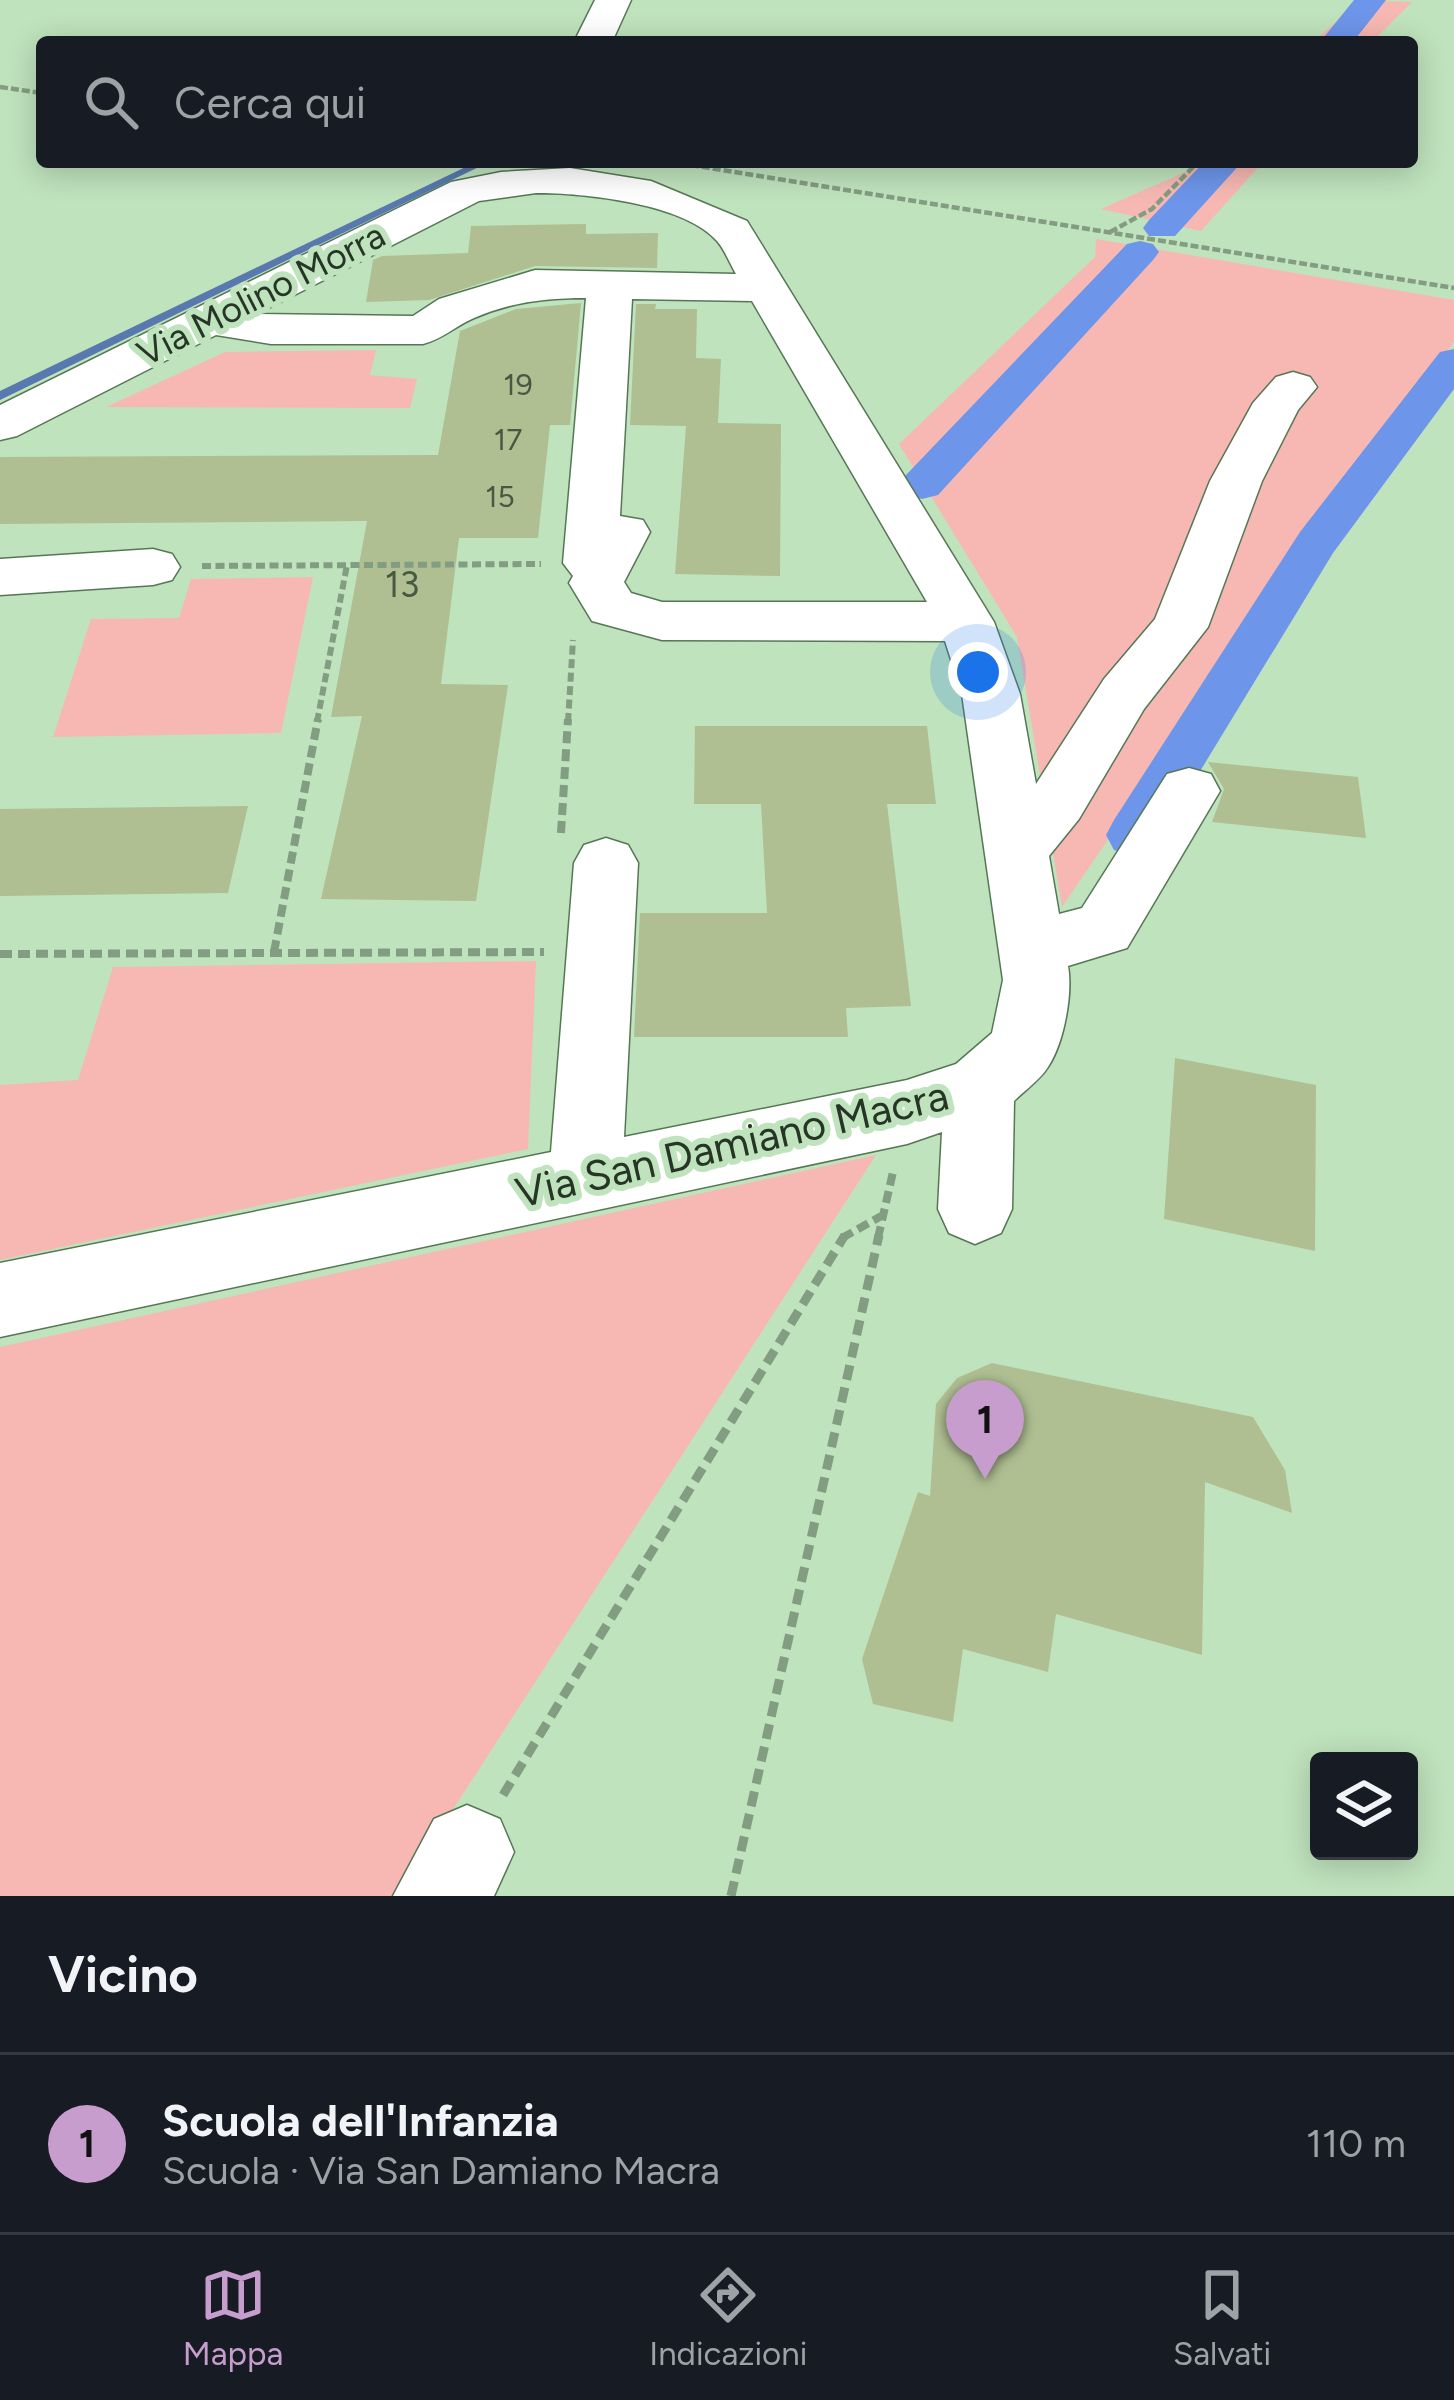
<!DOCTYPE html>
<html lang="it">
<head>
<meta charset="utf-8">
<style>
  :root { --surface:#171b24; --page:#20242c; --text:#f1f3f6; --muted:#9ea1a6; --line:#363941; --accent:#c79dce }
  body { margin:0; font-family:Figtree,sans-serif; background:var(--page); color:var(--text) }
  .controls { position:absolute; right:36px; bottom:36px; display:grid; overflow:hidden; border-radius:12px; box-shadow:0 6px 30px #0003 }
  .controls button { width:108px; height:108px; display:grid; place-items:center; padding:0; border:0; border-bottom:3px solid var(--line); background:var(--surface); color:var(--text); font:60px sans-serif }
  .you { position:absolute; left:978px; top:672px; width:42px; height:42px; margin:-30px; border:9px solid #fff; border-radius:50%; background:#1a73e8; box-shadow:0 0 0 18px #1a73e833 }
  .badge { display:grid; place-items:center; width:78px; height:78px; border-radius:50%; background:var(--accent); color:#111; font-size:39px; font-weight:700 }
  .pin { position:absolute; translate:-50% -99px; filter:drop-shadow(0 3px 6px #0008) }
  .pin::after { content:''; position:absolute; top:63px; width:42px; height:36px; background:inherit; clip-path:polygon(0 0,100% 0,50% 100%) }
  .list { margin:0; padding:0; list-style:none }
  h2 { display:flex; justify-content:space-between; align-items:center; height:156px; margin:0; padding:0 48px; font-size:51px }
  h2 small { font-size:39px; font-weight:400; color:var(--muted) }
  .list li { display:grid; grid-template-columns:78px 1fr auto; gap:36px; align-items:center; box-sizing:border-box; height:180px; padding:0 48px; border-top:3px solid var(--line) }
  .list b { display:block; font-size:45px; white-space:nowrap }
  .list p { margin:0; font-size:39px; white-space:nowrap; color:var(--muted) }
  .list em { font-size:39px; font-style:normal; color:var(--muted) }
  .icon { flex:none; width:66px; height:66px; fill:none; stroke:currentColor; stroke-width:2; stroke-linecap:round; stroke-linejoin:round }
  .map { position:relative; flex:none; width:1454px; height:1896px; overflow:hidden }
  .search { position:absolute; background:var(--surface); box-shadow:0 6px 30px #0003; left:36px; right:36px; top:36px; height:132px; display:flex; align-items:center; gap:30px; box-sizing:border-box; padding:0 42px; border-radius:12px; color:var(--muted); font-size:45px }
  .sheet { height:336px; background:var(--surface) }
  nav { display:flex; justify-content:space-around; align-items:center; box-sizing:border-box; height:168px; border-top:3px solid var(--line); background:var(--surface); font-size:33px; color:var(--muted) }
  nav a { display:grid; justify-items:center; gap:6px }
  nav .on { color:var(--accent) }
  .map>svg:first-child { display:block }
  .green { fill:#f7b8b3 }
  .lines { fill:none; stroke-linecap:round; stroke-linejoin:round }
  .stream { fill:#5878af; fill-rule:evenodd }
  .canal { fill:#6d95e9; fill-rule:evenodd }
  .building { fill:#afbf92 }
  .minor-casing { stroke:#567755; stroke-width:3 }
  .path-far3 { stroke:#829d81; stroke-width:4.5; stroke-dasharray:8 3; stroke-linecap:butt }
  .path-far2 { stroke:#829d81; stroke-width:6; stroke-dasharray:9 4.5; stroke-linecap:butt }
  .path-far1 { stroke:#829d81; stroke-width:8; stroke-dasharray:12 6; stroke-linecap:butt }
  .path { stroke:#829d81; stroke-width:9; stroke-dasharray:15 8; stroke-linecap:butt }
  .minor { fill:#fff; fill-rule:evenodd }
  .labels { text-anchor:middle; dominant-baseline:central; stroke-width:12; stroke-linejoin:round; paint-order:stroke }
  .far-number-label { font-size:30px; fill:#495842 }
  .far-street-label { font-size:36px; fill:#273527; stroke:#bfe3bd }
  .number-label { font-size:36px; fill:#495842 }
  .street-label { font-size:42px; fill:#273527; stroke:#bfe3bd }
</style>
</head>
<body>
<div class="map">
<svg width="1454" height="1896" viewBox="0 0 1454 1896">
  <rect width="100%" height="100%" fill="#bfe3bd"/>
  <path class="green" d="M1361 0 1412 2 1372 42H1313Z
    M1208 162H1263L1201 231 1101 209Z
    M1096 239 1454 300V342L1357 474 1062 907 1017 637 899 444 1095 257Z
    M376 350 370 375 417 379 410 408 106 407 225 352Z
    M313 577 281 733 53 737 91 619 179 618 191 579Z
    M536 961 528 1149 0 1260V1085L78 1080 113 967Z
    M876 1155 397 1896H0V1347Z"/>
  <g class="lines">
    <path class="stream" d="M476 162H489L0 400V391Z"/>
    <path class="canal" d="M1354 0H1386L1353 42H1320Z
      M1204 162H1242L1175 236H1149L1143 228 1149 220Z
      M1140 241 1153 244 1159 252 1153 260 938 495 922 499 906 495 900 485 906 475 1127 244Z
      M1454 349V389L1333 553 1152 850 1133 856 1114 850 1106 835 1114 820 1300 532 1440 352Z"/>
  </g>
  <path class="building" d="M586 224V234L658 233 657 268 535 266 429 300 366 302 373 260 382 256 468 253 471 226Z
    M581 303 570 425H550L538 538H459L441 684 508 685 476 901 321 899 362 716 331 717 367 521 0 524V457L438 455 460 331 516 309Z
    M636 304H656L655 309H697L696 358 721 359 718 423 781 424 780 576 675 574 686 426 630 425Z
    M695 726H927L936 804H887L911 1006 846 1008 848 1037H634L640 913H767L761 804H694Z
    M1208 762 1358 777 1366 838 1212 822 1224 789Z
    M248 806 228 893 0 896V809Z
    M1175 1058 1316 1085 1315 1251 1164 1219Z
    M992 1363 1253 1417 1285 1470 1292 1513 1205 1482 1202 1655 1056 1614 1048 1672 963 1649 953 1722 873 1704 862 1659 918 1492 930 1496 936 1404 957 1378Z"/>
  <g class="lines">
    <defs>
      <path id="minor" d="M595 0H631L612 42H574Z
        M570 168 651 181 747 221 994 622 1020 694 1036 784 1104 679 1155 619 1210 481 1253 403 1276 377 1293 372 1310 377 1317 387 1298 410 1262 481 1208 627 1144 709 1079 819 1049 856 1059 914 1082 908 1167 774 1189 768 1211 774 1220 791 1127 948 1068 966C1073 993 1064 1043 1048 1067 1040 1080 1025 1090 1014 1101L1012 1209 1001 1233 975 1244 949 1233 938 1209 942 1132 907 1144 0 1337V1263L551 1152 574 863 584 845 606 838 628 845 638 863 624 1137 907 1080 956 1064 992 1033 1003 980 962 694 945 641 662 640 592 621 569 583 573 576 563 563 586 298C546 298 511 302 474 318 455 326 443 339 423 344H271L216 335 17 436 0 440V405L451 182 501 172ZM536 193C583 193 684 203 717 241 725 250 730 264 736 274L535 270 439 299 413 316 257 314 479 201ZM632 299 752 301 927 602H662L631 593 624 582 650 532 643 520 620 516Z
        M153 549 172 554 180 567 172 580 153 585 0 595V559Z
        M467 1805 500 1819 514 1852 494 1896H393L434 1819Z"/>
    </defs>
    <use href="#minor" class="minor-casing"/>
    <path class="path-far3" d="M0 87 42 93
      M691 165 1454 288
      M1110 232 1152 209 1198 162"/>
    <path class="path-far2" d="M202 566 541 564
      M317 722 347 565
      M568 722 573 640"/>
    <path class="path-far1" d="M561 833 568 719
      M274 952 318 719
      M0 954 544 952
      M842 1238 883 1215
      M878 1238 893 1172"/>
    <path class="path" d="M503 1795 845 1235
      M731 1896 879 1235"/>
    <use href="#minor" class="minor"/>
  </g>
  <g class="labels">
    <g class="far-number-label">
      <text x="518" y="384">19</text>
      <text x="508" y="439">17</text>
      <text x="500" y="496">15</text>
    </g>
    <g class="far-street-label">
      <text transform="translate(261 294) rotate(-27)">Via Molino Morra</text>
    </g>
    <g class="number-label">
      <text x="402" y="584">13</text>
    </g>
    <g class="street-label">
      <text transform="translate(732 1144) rotate(-13)">Via San Damiano Macra</text>
    </g>
  </g>
</svg>
<div class="controls">
<button><svg class="icon" aria-label="layers" viewBox="0 0 24 24"><path d="M12 4l9 5-9 5-9-5zM3 14l9 5 9-5"/></svg></button>
</div>
<div class="you"></div>
<div class="pin badge" style="left:985px;top:1479px">1</div>
<div class="search"><svg class="icon" aria-label="search" viewBox="0 0 24 24"><circle cx="10" cy="10" r="6"/><path d="M15 15l6 6"/></svg>Cerca qui</div>
</div>
<section class="sheet">
<h2>Vicino<small></small></h2>
<ul class="list">
<li><span class="badge">1</span><div><b>Scuola dell'Infanzia</b><p>Scuola · Via San Damiano Macra</p></div><em>110 m</em></li>
</ul>
</section>
<nav>
<a class="on"><svg class="icon" aria-label="map" viewBox="0 0 24 24"><path d="M3 6l6-2 6 2 6-2v14l-6 2-6-2-6 2zM9 4v14M15 6v14"/></svg>Mappa</a>
<a><svg class="icon" aria-label="directions" viewBox="0 0 24 24"><path d="M12 3l9 9-9 9-9-9zM9 14v-3h6M13 9l2 2-2 2"/></svg>Indicazioni</a>
<a><svg class="icon" aria-label="saved" viewBox="0 0 24 24"><path d="M7 4h10v16l-5-4-5 4z"/></svg>Salvati</a>
</nav>
</body>
</html>
